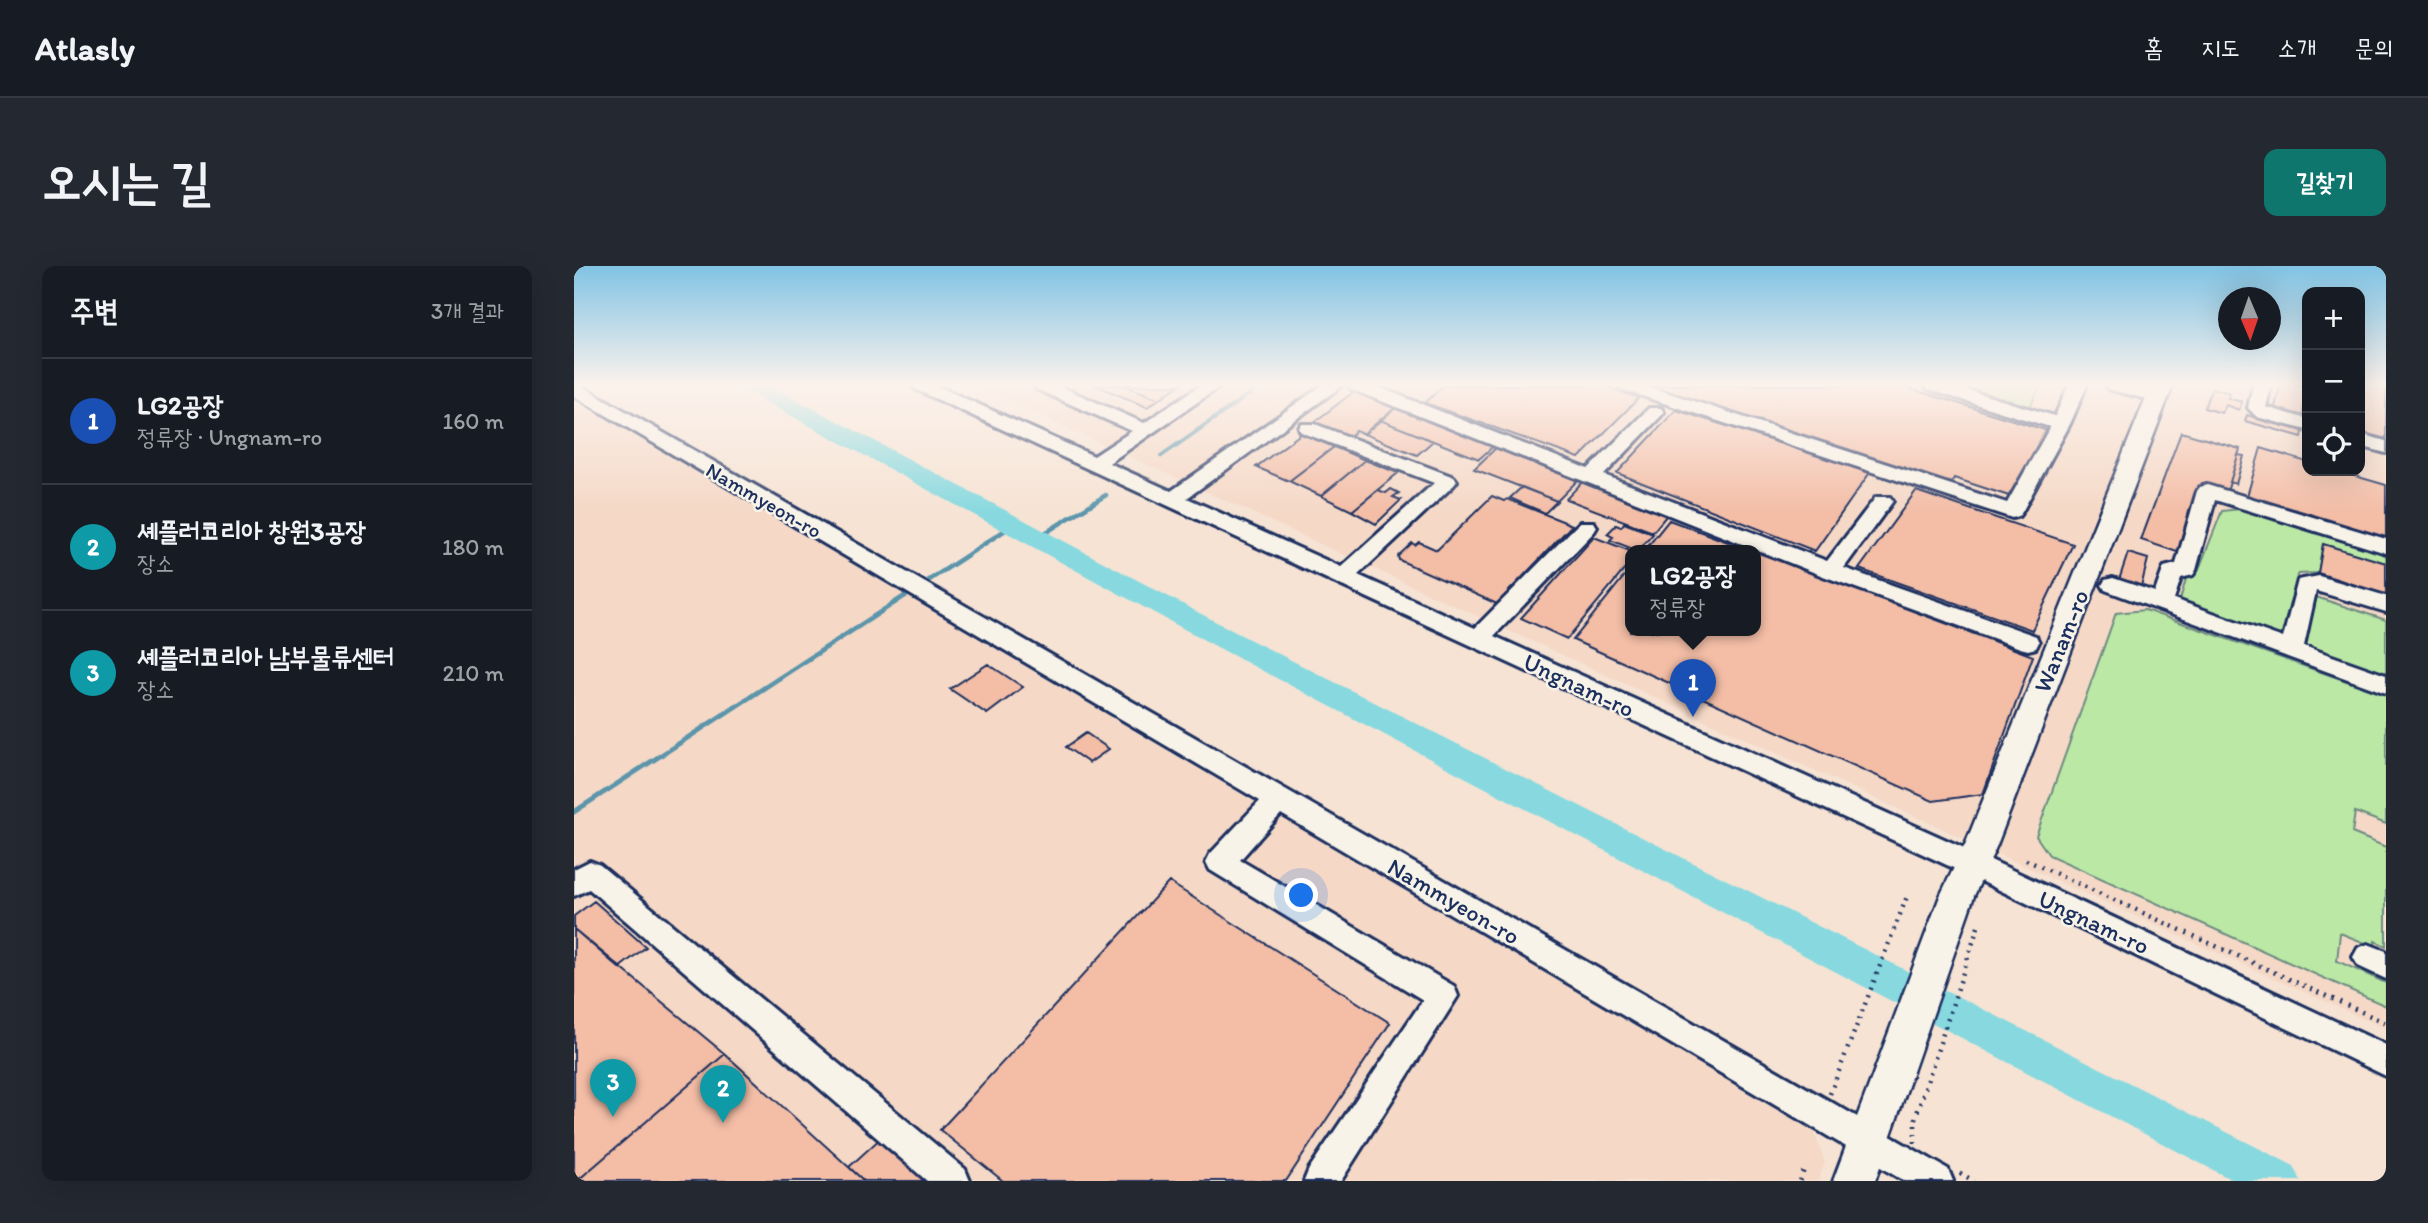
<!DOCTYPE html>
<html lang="ko">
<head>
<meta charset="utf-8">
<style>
  :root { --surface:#171b24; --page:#242831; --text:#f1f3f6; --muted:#9ea1a6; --line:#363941; --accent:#0f766e }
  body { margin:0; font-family:Itim,"Poor Story",sans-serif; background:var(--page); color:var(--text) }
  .controls { position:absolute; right:21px; top:21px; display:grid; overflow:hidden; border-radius:14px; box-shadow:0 7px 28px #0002 }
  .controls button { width:63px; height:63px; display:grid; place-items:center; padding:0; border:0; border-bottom:2px solid var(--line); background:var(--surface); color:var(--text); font:35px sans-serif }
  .compass { position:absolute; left:1644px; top:21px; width:63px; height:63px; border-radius:50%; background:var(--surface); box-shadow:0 7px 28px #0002; rotate:178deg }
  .you { position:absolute; left:728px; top:630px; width:24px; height:24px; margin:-18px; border:5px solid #fff; border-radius:50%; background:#1a73e8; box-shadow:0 0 0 10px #1a73e833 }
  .badge { display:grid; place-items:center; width:46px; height:46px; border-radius:50%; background:var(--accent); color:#fff; font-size:23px; font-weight:700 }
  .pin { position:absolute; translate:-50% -58px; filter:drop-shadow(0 2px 4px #0008) }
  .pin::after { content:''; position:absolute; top:37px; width:24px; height:21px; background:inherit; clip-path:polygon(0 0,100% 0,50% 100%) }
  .popup { position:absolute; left:1051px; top:279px; width:136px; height:91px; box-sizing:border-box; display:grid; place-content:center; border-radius:14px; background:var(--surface); filter:drop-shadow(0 2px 5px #0005); font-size:23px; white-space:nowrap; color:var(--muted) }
  .popup b { font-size:26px; color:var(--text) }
  .popup::after { content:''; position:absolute; left:50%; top:100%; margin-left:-14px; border:14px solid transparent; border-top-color:var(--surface) }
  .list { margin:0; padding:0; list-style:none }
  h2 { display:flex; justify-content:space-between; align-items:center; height:91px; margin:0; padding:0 28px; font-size:30px }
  h2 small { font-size:23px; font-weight:400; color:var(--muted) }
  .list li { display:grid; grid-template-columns:46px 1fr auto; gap:21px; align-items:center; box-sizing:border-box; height:126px; padding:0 28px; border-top:2px solid var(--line) }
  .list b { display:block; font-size:26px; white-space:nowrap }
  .list p { margin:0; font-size:23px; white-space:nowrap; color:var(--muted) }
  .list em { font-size:23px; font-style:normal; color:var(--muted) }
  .icon { flex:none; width:38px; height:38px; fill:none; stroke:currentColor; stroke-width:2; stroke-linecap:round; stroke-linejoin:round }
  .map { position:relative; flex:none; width:1812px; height:915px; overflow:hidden; border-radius:14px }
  header { display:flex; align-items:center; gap:42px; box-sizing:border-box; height:98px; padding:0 35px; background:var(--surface); border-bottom:2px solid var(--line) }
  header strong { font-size:33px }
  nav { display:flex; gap:38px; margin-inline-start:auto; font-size:24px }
  .intro { display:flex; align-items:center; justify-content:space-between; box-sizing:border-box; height:168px; padding:0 42px }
  h1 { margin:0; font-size:49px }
  .button { padding:18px 32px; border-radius:14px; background:var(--accent); color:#fff; font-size:24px; font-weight:700 }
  main { display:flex; gap:42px; padding:0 42px }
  aside { flex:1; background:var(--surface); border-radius:14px; box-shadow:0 7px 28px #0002 }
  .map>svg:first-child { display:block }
  .built { fill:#f5d8c6; fill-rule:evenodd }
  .green { fill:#bce8a5; stroke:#6c8c82; stroke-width:2 }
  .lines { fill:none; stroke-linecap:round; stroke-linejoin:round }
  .stream-far1 { stroke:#5c95ab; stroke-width:4.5 }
  .stream { stroke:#5c95ab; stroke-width:5 }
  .river { fill:#87d9df; fill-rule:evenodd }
  .building { fill:#f3bda6; stroke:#1b2f5e; stroke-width:2 }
  .minor-casing { stroke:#1b2f5e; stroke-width:6 }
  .major-casing { stroke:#1b2f5e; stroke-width:5 }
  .path { stroke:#1b2f5e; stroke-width:4.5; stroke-dasharray:2 6; stroke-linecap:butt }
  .minor { fill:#f7f3e8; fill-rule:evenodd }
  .major { fill:#f7f3e8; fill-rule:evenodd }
  .labels { text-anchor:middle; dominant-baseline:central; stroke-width:5; stroke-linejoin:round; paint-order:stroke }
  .far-street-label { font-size:21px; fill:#1b2f5e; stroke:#f7f3e8 }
  .street-label { font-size:24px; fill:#1b2f5e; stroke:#f7f3e8 }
</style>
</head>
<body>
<header>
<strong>Atlasly</strong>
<nav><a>홈</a><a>지도</a><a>소개</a><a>문의</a></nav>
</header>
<div class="intro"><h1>오시는 길</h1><a class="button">길찾기</a></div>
<main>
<aside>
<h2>주변<small>3개 결과</small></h2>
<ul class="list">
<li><span class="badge" style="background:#1a4fb4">1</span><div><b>LG2공장</b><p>정류장 · Ungnam-ro</p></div><em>160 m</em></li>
<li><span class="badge" style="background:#0f9aa8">2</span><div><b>셰플러코리아 창원3공장</b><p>장소</p></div><em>180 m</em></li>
<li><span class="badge" style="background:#0f9aa8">3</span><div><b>셰플러코리아 남부물류센터</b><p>장소</p></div><em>210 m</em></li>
</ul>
</aside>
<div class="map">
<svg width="1812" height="915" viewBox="0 0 1812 915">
  <rect width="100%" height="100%" fill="#f6e3d4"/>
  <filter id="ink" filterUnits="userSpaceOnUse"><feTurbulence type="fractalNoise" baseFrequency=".0143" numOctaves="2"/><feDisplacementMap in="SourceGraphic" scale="14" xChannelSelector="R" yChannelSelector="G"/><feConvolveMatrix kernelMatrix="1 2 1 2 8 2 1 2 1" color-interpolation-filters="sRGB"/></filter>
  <g filter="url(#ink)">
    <path class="built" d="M399 119H1733V205H1786V119H1812V763L1373 565ZM1056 285H1182V365H1056Z
      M0 134 1240 866 1251 897 1244 915H0Z"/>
    <path class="green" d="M1381 119H1467L1456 141Z
      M1666 243 1812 288V297L1749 278 1744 307 1724 308 1708 375 1610 340 1606 334 1612 313 1623 308 1648 245Z
      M1739 330 1812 354V411L1729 382Z
      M1571 344 1812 429V558L1781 546 1778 567 1812 581V680L1801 675V681L1766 667 1763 695 1812 717V740L1475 589 1462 570 1542 347Z"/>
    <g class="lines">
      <path class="stream-far1" d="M587 190 688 119
        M463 272 532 229
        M331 330 439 259"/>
      <path class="stream" d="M0 546 334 328"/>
      <path class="river" d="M167 119H195L665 368 1720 900 1727 915H1660L645 382 170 124Z"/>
    </g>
    <path class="building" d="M521 119H550L585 133 573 141Z
      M550 119H606L585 133Z
      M870 119H1027L1065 132 1005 192 851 137Z
      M1073 119H1324L1475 165 1441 232 1380 212 1375 221Z
      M1706 119H1733L1728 154 1700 146Z
      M1786 119H1812V176L1786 169Z
      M1638 122 1656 127 1654 132 1668 136 1665 144 1652 139 1648 147 1630 142Z
      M782 124 825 139 790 168 782 165 775 171 739 157Z
      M825 139 923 177 905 193 806 154Z
      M1102 144 1297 205 1241 285 1043 207Z
      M1673 149 1698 157V155L1716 159 1729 165 1728 171 1671 155Z
      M806 154 834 165 859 175 843 189 790 168Z
      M1607 166 1666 183 1653 226 1628 218 1606 287 1567 274Z
      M728 167 760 181 715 215 682 201Z
      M926 178 1009 209 983 235 900 203Z
      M760 181 791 194 747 230 715 215Z
      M1687 182 1733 196V205H1764L1812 219V274L1673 230Z
      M1664 189 1670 190 1662 218 1656 216Z
      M791 194 824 207 778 245 747 230Z
      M1013 211 1097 244 1079 266 992 233Z
      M948 221 983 235 971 247 936 232Z
      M817 223 825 227 819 231 827 234 802 258 778 245 804 224 812 227Z
      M1342 225 1499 278 1458 364 1285 303Z
      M918 230 930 235 933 233 998 259 923 338 825 294 824 290 838 277 841 279 845 276 863 284Z
      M1095 254 1178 285H1070Z
      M1050 257 1079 268 1064 285 1036 274 1039 271 1033 268 1042 259 1047 261Z
      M1020 271 1056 285V297L993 373 947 352Z
      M1749 278 1812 297V329L1744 307Z
      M1182 286 1459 390 1409 528 1359 535 999 374 1056 303V365H1182Z
      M1554 287 1574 293 1567 321 1563 323 1545 314Z
      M414 398 449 421 413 448 376 423Z
      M512 467 535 483 515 497 492 481Z
      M595 616 816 757 712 915H429L366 864Z
      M20 635 72 681 45 702 0 663V650Z
      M0 663 151 788 3 915H0Z
      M151 788 290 915H3Z
      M310 869 359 915H290L275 901Z"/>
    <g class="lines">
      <defs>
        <path id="minor" d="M0 119H6L1374 903 1379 915H1330L707 548 666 594 880 720 884 730 767 915H730L735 903 849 734 636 604 632 596 636 588 686 535 0 130Z
          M338 119H361L520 190 558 165 462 123 459 119H483L570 157 627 119H648L535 197 597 225 749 119H769L613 232 767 301 860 217 727 166 725 162 727 158H741L880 211 883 215 880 219 784 309 901 362 1006 256H1020L1023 261 1020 266 920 370 1408 590 1812 779V810L1388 606 341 123Z
          M774 119H799L1014 203 1075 142H1087L1090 146 1087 150 1030 209 1253 295 1302 231H1316L1319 235 1270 302 1462 370 1465 376 1462 382 1454 384 1446 382 1249 310 777 123Z
          M1044 119H1070L1433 237 1476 161 1353 123 1350 119H1377L1481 150 1495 119H1513L1496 158 1448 246 1445 250 1438 252 1047 123Z
          M1531 119H1560L1590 127 1593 131 1584 136 1534 123Z
          M1679 119H1697L1692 141 1733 153V164L1683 151 1674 142Z
          M1786 168 1812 175V187L1786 180Z
          M1633 219 1812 273V287L1641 234 1622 304 1619 309 1607 312 1600 333 1709 372 1724 314 1745 310 1812 330V346L1742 325 1730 380 1812 409V427L1531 324 1528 319 1531 314 1539 312 1581 326 1590 301 1602 298 1623 225 1626 221Z
          M16 595 26 599 391 903 396 915H353L15 623 0 630V603Z
          M1794 678 1812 685V713L1784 700 1779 691 1784 682Z"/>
        <path id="major" d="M1577 119H1599L1423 579 1400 630 1301 915H1259L1366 630 1391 579Z"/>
      </defs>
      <use href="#minor" class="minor-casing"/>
      <use href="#major" class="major-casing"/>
      <path class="path" d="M1452 594 1812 757
        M1256 828 1334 628
        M1341 877V853L1405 658
        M1386 907 1400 915
        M1226 915 1231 901"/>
      <use href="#minor" class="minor"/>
      <use href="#major" class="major"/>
    </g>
  </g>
  <linearGradient id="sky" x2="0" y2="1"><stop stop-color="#81c3e4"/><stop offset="0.48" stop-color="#fbf2ec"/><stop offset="1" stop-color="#fbf2ec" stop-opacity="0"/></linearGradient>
  <rect width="1812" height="247" fill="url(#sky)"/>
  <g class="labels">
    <g class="far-street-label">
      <text transform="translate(190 234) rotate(30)">Nammyeon-ro</text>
    </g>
    <g class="street-label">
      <text transform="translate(1487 375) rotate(-68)">Wanam-ro</text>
      <text transform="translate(1005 419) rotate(25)">Ungnam-ro</text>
      <text transform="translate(880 635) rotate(30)">Nammyeon-ro</text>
      <text transform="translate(1520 656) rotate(25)">Ungnam-ro</text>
    </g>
  </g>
</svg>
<div class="controls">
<button>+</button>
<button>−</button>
<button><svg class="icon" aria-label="locate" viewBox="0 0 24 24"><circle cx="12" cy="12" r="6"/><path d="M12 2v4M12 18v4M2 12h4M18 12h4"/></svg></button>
</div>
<svg class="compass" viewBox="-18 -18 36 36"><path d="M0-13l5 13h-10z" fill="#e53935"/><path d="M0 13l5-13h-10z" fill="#9ea1a6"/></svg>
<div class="you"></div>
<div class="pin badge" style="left:1119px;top:451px;background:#1a4fb4">1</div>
<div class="popup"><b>LG2공장</b>정류장</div>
<div class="pin badge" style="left:149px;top:857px;background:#0f9aa8">2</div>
<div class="pin badge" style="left:39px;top:851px;background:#0f9aa8">3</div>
</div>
</main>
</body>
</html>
